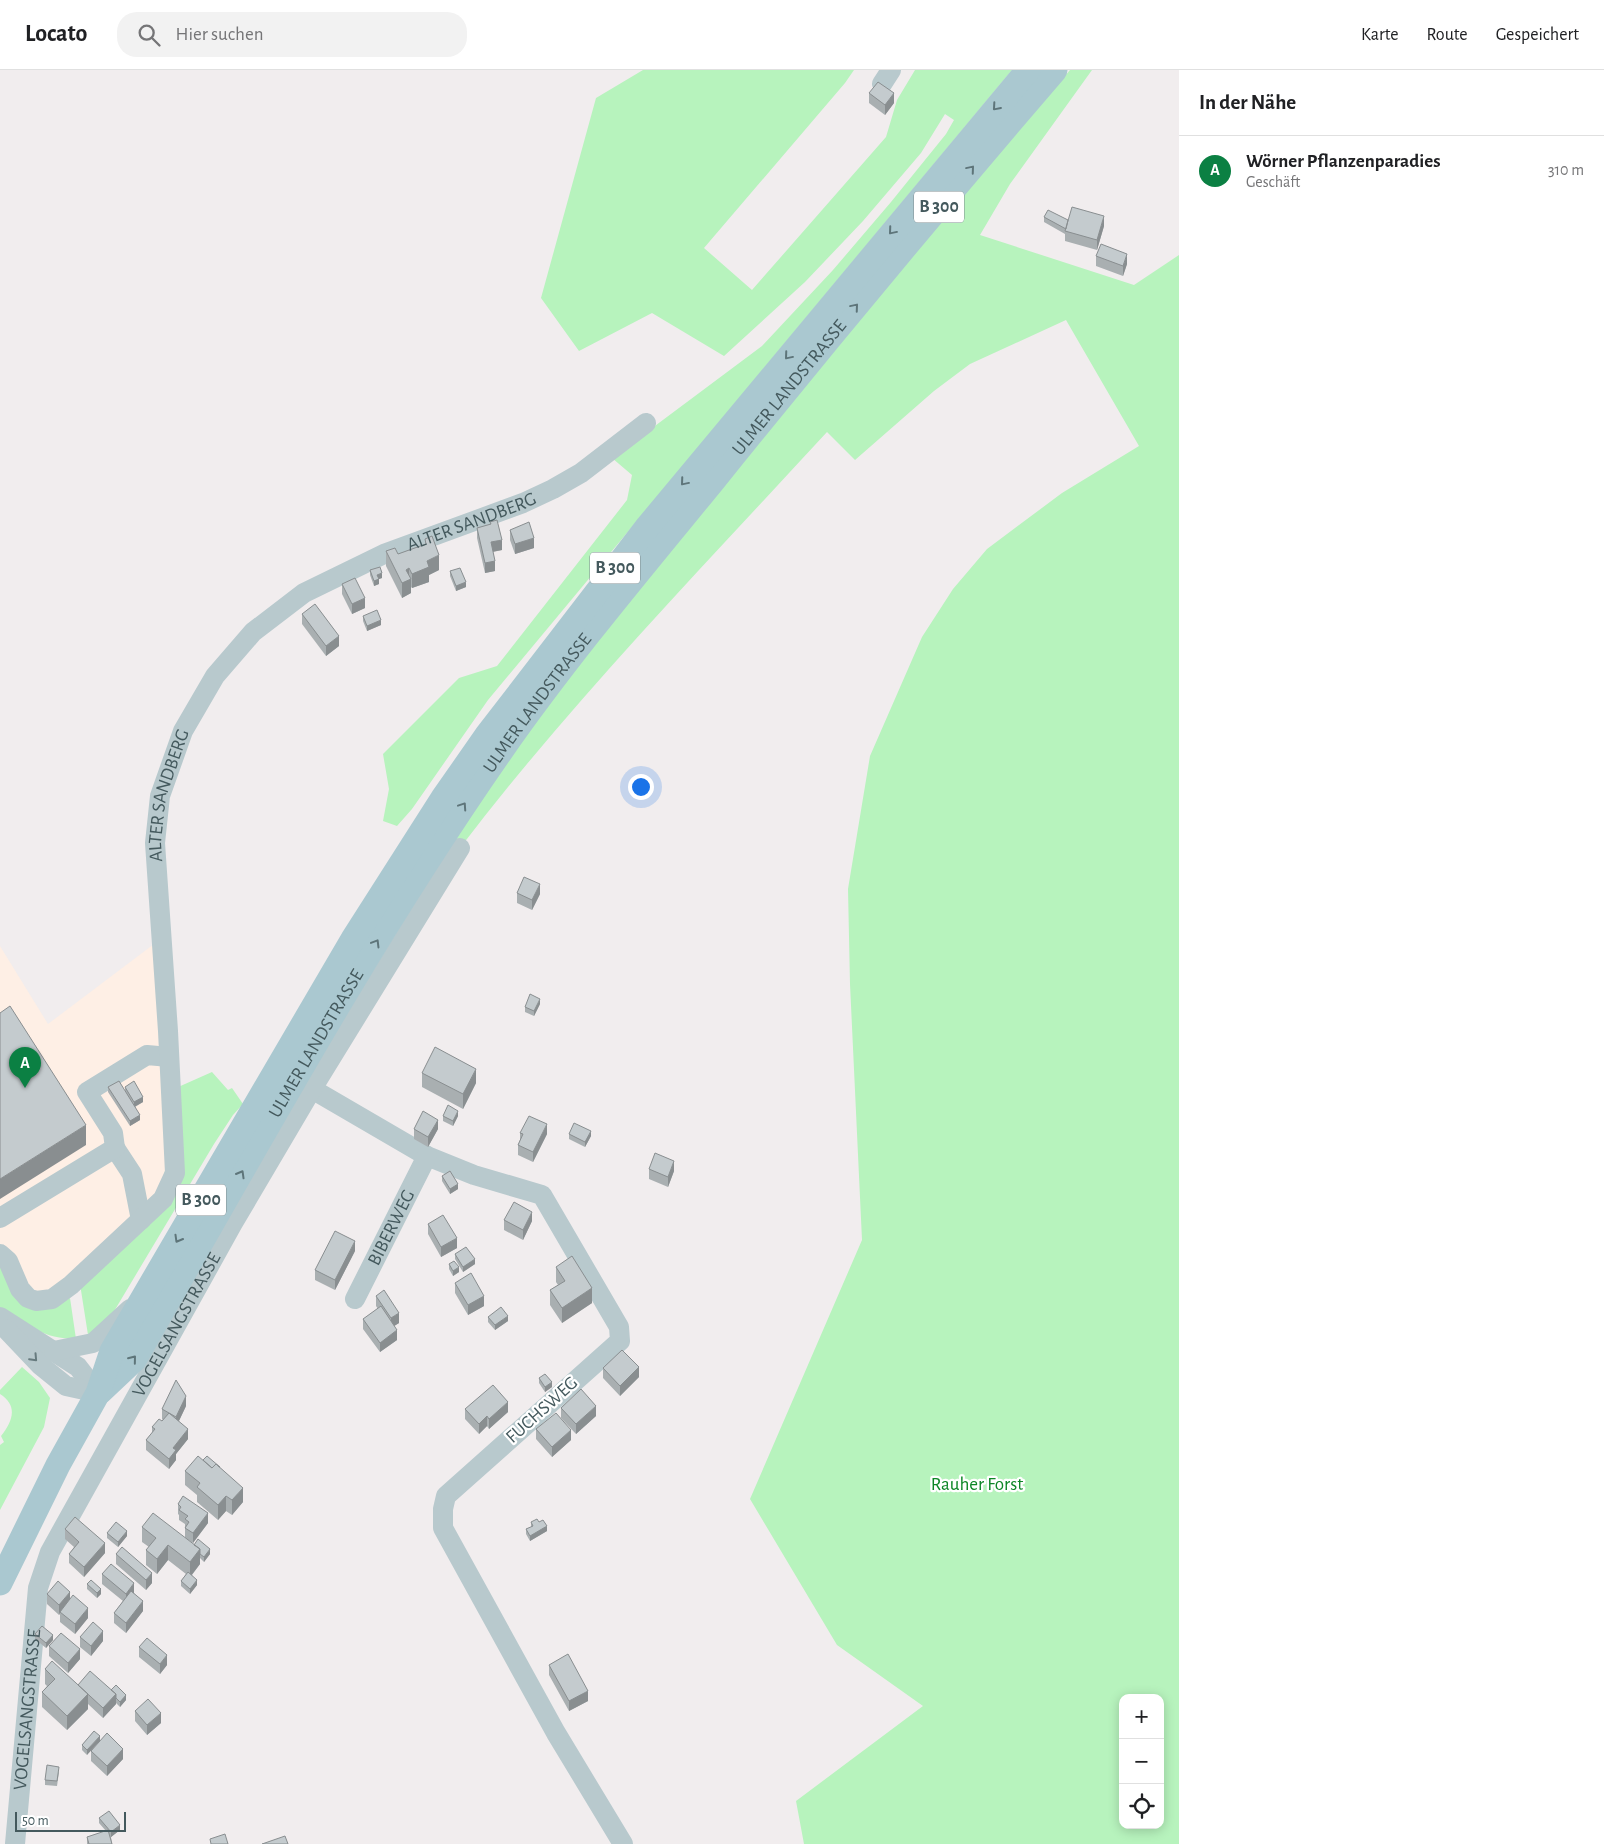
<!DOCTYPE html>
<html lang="de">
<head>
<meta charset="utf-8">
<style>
  :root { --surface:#fff; --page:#f2f2f2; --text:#202124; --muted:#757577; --line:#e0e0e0; --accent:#0b8043 }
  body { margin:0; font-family:"Alegreya Sans",sans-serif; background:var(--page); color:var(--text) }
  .controls { position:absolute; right:15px; bottom:15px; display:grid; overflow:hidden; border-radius:10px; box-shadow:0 2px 12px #0003 }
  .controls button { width:45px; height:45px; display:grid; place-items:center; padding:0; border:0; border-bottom:1px solid var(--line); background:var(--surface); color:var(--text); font:25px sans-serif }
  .scale { position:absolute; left:15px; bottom:12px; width:111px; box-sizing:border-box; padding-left:5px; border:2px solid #44595d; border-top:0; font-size:14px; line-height:18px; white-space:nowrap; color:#44595d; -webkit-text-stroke:4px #fff; paint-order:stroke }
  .you { position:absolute; left:640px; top:716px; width:18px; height:18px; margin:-12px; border:4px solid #fff; border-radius:50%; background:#1a73e8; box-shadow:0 0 0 8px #1a73e833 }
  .badge { display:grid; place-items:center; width:32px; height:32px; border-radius:50%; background:var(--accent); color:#fff; font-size:16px; font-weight:700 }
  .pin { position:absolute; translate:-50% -41px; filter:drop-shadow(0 1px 2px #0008) }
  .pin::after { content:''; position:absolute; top:26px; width:18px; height:15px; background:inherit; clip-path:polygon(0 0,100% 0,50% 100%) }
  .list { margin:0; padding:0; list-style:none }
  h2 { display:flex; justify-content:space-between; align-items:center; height:65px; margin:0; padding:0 20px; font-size:21px }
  h2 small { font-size:16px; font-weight:400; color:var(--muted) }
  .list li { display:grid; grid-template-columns:32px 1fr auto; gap:15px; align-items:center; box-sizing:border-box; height:70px; padding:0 20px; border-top:1px solid var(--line) }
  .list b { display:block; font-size:19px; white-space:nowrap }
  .list p { margin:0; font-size:16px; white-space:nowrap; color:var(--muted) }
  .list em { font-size:16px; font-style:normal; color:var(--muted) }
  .icon { flex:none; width:28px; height:28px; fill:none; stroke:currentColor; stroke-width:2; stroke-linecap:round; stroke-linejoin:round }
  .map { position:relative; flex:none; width:1179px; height:1774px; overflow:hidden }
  header { display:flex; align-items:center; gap:30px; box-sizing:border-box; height:70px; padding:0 25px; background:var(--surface); border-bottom:1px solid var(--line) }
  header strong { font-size:24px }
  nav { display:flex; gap:28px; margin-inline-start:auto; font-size:18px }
  .search { width:350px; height:45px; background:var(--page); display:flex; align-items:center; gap:12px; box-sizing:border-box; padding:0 18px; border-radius:20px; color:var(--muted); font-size:19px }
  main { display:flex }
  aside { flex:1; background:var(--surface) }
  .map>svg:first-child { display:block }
  .commercial { fill:#feefe5 }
  .green { fill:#b7f3bd; fill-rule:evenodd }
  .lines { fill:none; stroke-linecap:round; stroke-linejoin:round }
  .minor { stroke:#b8c9cd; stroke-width:20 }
  .major { stroke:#aac8d0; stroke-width:25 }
  .wall { fill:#a9afb1 }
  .shaded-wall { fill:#898e90 }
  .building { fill:#c4cbce; stroke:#898e90 }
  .oneway { stroke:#5e757a }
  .oneway2 { stroke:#677b7f }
  .labels { text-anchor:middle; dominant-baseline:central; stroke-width:4.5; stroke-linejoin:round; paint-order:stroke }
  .shield { fill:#fff; stroke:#7c8b8e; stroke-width:1 }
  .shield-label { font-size:18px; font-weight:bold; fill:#44595d }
  .street-label { font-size:19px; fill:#44595d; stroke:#fff }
  .park-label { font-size:19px; fill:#0d8626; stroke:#fff }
</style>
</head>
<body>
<header>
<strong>Locato</strong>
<div class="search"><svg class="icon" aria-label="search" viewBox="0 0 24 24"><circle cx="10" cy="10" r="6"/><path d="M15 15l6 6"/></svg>Hier suchen</div>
<nav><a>Karte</a><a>Route</a><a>Gespeichert</a></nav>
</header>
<main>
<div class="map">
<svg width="1179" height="1774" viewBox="0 0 1179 1774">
  <rect width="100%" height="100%" fill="#f1edee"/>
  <path class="commercial" d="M154 874 169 1054 164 1116 55 1217 41 1222 36 1221 30 1216 0 1176V876L48 954Z"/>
  <path class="green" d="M643 0H854L845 13 704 178 752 220 886 67 897 30 915 0H1012L488 630 412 739 397 756 383 751 389 719 383 684 459 608 497 596 627 430 632 405 612 388 762 276 833 200 891 132 946 64 954 50 945 44 921 83 863 151 805 212 724 286 652 243 579 281 541 228 596 28Z
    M1070 0H1092L1010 114 980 165 1134 215 1179 185V1774H804L796 1731 923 1636 837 1575 750 1429 862 1170 850 914 848 819 870 686 922 567 953 519 987 479 1062 423 1139 376 1066 250 970 294 934 321 855 390 827 362C702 498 572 631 460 778L449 773 523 665 632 527 921 175ZM1123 1628H1160V1755H1123Z
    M212 1002 228 1020 232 1018 243 1034 233 1045 214 1074 110 1248 88 1265 80 1214 160 1138 176 1018Z
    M0 1195 16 1227 62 1232 70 1228 76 1269C44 1269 26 1255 0 1237Z
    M22 1297 39 1312 50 1328 44 1357 0 1440V1375L4 1372 1 1366C12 1352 19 1336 0 1324V1320Z"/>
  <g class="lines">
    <g class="minor">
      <path d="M882 14 891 0"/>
      <path d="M312 1019 427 1086 474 1105 542 1125 619 1257 620 1271 446 1426 443 1439V1458L556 1663 623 1774"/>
      <path d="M115 1078 132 1104 141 1150"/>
      <path d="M0 1148 115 1078 113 1063 87 1022 147 985 169 987"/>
      <path id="s1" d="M0 1184 8 1191 20 1219 28 1228 36 1231 52 1229 71 1215 163 1129 175 1103 168 961 155 773 160 726 183 661 215 606 253 562 304 523 384 484 523 433 553 419 581 403 646 353"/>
      <path id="s2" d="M355 1229 427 1086"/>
      <path d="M0 1247 78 1297 98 1323"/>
      <path d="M6 1259 40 1295 66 1316 98 1323"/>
      <path d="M54 1281 93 1273 130 1239"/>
      <path id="s3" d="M15 1774 38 1518 50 1482 233 1153 312 1019 460 778"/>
    </g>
    <g class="major">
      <path id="s4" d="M100 1322 134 1290C252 1085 365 876 501 681 566 588 641 499 713 411 825 272 939 135 1055 0"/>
      <path d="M0 1513 58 1395 98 1323 112 1281 353 869 443 728 487 665 648 456 1028 0"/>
    </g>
  </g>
  <path class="wall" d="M869 23 894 33 885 45 869 33Z
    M1044 147 1104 156 1097 180 1065 171V164L1044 152Z
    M1096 186 1127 194 1123 206 1096 196Z
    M490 452 502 480 493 482 495 501 485 503 477 468V458L490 455Z
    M510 460 534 478 515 484 510 470Z
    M425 469 439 500 429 505V512L412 518 411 517V523L402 528 386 496V481L398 484 425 474Z
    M370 500 382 508 379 509V514L374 516 370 505Z
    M450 501 466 517 456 521 450 506Z
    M342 514 365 538 352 544 342 524Z
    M302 544 339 576 326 586 302 554Z
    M363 546 381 555 367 561 363 551Z
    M517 823 540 824 532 840 517 833Z
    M540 934 534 946 525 942V937Z
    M422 1003 476 1013 463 1039 422 1017Z
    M108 1017 125 1021V1017L143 1032 135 1037 140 1050 130 1056 108 1022Z
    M443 1046H458L453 1056 443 1051Z
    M414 1059H438L428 1077 414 1069Z
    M520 1063 547 1064 533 1092 518 1085V1075L520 1070Z
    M569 1064 591 1066 585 1077 569 1069Z
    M649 1099 674 1101 668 1117 649 1109Z
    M442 1106 458 1119 450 1124 442 1111Z
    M504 1150 532 1151 523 1170 504 1160Z
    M428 1154 457 1178 441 1187 428 1164Z
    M355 1181 335 1220 315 1210V1200Z
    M455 1184 475 1194 463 1202 455 1189Z
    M449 1194 459 1202 453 1206 449 1199Z
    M556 1197 592 1233 562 1253 550 1235V1220L558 1215 556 1212Z
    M455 1213 484 1236 468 1245 455 1223Z
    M376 1226 399 1253 394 1256 397 1270 380 1282 363 1259V1249L378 1239 376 1236Z
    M488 1247 508 1251 495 1260 488 1252Z
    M603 1298 639 1307 620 1326 603 1308Z
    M539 1308 552 1317 545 1322 539 1313Z
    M186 1336 179 1351 188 1369 176 1384V1390L169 1399 146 1380V1370L152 1363V1357L163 1350 162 1349V1339Z
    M561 1338 596 1346 576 1364 561 1348Z
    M465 1339 508 1342 489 1359 487 1356 479 1364 465 1349Z
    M536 1359 571 1370 552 1387 536 1369Z
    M203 1390 220 1398 243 1432 232 1445 226 1441 218 1450 197 1432V1425L185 1415V1401Z
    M178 1434 208 1453 193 1473 185 1468V1454L179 1450V1445L178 1444Z
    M531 1452H539L547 1461 530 1471 526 1464V1459L531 1457Z
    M142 1457 194 1475 210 1484 204 1492 200 1488V1494L192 1505 197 1515 190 1524 181 1516V1511L186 1504 168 1490 157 1504 146 1495V1480L149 1477 142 1472Z
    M65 1459 105 1483 84 1507 69 1493V1484L74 1477 65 1469Z
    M107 1463 127 1466 118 1477 107 1468Z
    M116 1484 152 1513 146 1520 116 1494Z
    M102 1504 134 1523 143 1541 126 1563 114 1553V1543L123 1531 102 1514Z
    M87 1514 101 1524 97 1528 87 1519Z
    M47 1524 70 1529 88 1548 75 1564 60 1552V1544L59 1545 47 1534Z
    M35 1564 53 1570 46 1578 35 1569Z
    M80 1567 103 1571 91 1586 80 1577Z
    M49 1576 80 1589 68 1603 49 1586Z
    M139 1577 167 1595 160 1604 139 1587Z
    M549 1595 588 1631 569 1641 549 1605Z
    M45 1599 78 1615 111 1620 126 1630 120 1637 116 1633V1634L103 1648 88 1634V1639L67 1660 42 1637V1622L47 1616 45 1614Z
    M135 1641 161 1653 147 1665 135 1651Z
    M94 1661 87 1685 82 1680V1675Z
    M91 1681 123 1689 107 1706 91 1691Z
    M59 1702 57 1716 45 1715V1710Z
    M99 1748 120 1760 111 1767 112 1774H87V1767L106 1761 99 1753Z"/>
  <path class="shaded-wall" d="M894 23V33L885 45V35Z
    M1104 146V156L1097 180V170Z
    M1127 184V194L1123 206V196Z
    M534 468V478L515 484V474Z
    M502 470V480L491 482V472Z
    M439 485V500L429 505V512L412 518V504L427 491Z
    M495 491V501L485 503V493Z
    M409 498V509H411V523L402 528V513L406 500Z
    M382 503V508L379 509V514L374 516V511L377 505Z
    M466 512V517L456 521V516Z
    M365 528V538L352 544V534Z
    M381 550V555L367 561V556Z
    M339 566V576L326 586V576Z
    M540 814V824L532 840V830Z
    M540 929V934L534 946V941Z
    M476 999V1013L463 1039V1024Z
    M143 1027V1032L134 1037V1032Z
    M458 1041V1046L453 1056V1051Z
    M140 1045V1050L130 1056V1051Z
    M438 1050V1059L428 1077V1067Z
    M547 1054V1064L533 1092V1082Z
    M86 1055V1075L0 1129V1109Z
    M591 1061V1066L585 1077V1072Z
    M674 1091V1101L668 1117V1107Z
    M458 1114V1119L450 1124V1119Z
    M532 1142V1151L523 1170V1160Z
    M457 1168V1178L441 1187V1177Z
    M355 1171V1181L335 1220V1210Z
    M475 1189V1194L463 1202V1197Z
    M459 1197V1202L453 1206V1201Z
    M592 1218V1233L562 1253V1238Z
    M484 1226V1236L468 1245V1235Z
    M399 1243V1253L391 1258V1248Z
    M508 1246V1251L495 1260V1255Z
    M397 1260V1270L380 1282V1273Z
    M639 1297V1307L620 1326V1316Z
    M552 1312V1317L545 1322V1317Z
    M186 1326V1336L176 1357V1347Z
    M508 1332V1342L489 1359V1349Z
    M596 1336V1346L576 1364V1354Z
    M487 1346V1356L479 1364V1354Z
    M188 1359V1369L176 1384V1390L169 1399V1389L173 1378Z
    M571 1360V1370L552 1387V1377Z
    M243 1418V1432L232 1445V1430Z
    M226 1426V1441L218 1450V1435Z
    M208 1443V1453L193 1473V1463Z
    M547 1456V1461L530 1471V1466Z
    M127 1461V1466L118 1477V1472Z
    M105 1473V1483L84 1507V1497Z
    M168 1475V1490L157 1504V1489Z
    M200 1479V1494L190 1507V1492Z
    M210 1479V1484L204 1492V1487Z
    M152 1503V1513L146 1520V1510Z
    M197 1510V1515L190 1524V1519Z
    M134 1513V1523L126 1534V1524Z
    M101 1519V1524L97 1528V1523Z
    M70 1522V1532L60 1542 59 1545V1535Z
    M143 1531V1541L126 1563V1553Z
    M88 1538V1548L75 1564V1554Z
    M103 1561V1571L91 1586V1576Z
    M53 1565V1570L46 1578V1573Z
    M80 1579V1589L68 1603V1593Z
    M167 1585V1595L160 1604V1594Z
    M588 1621V1631L569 1641V1631Z
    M88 1624V1639L67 1660V1646Z
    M116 1624V1634L103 1648V1638Z
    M126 1625V1630L120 1637V1632Z
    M161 1643V1653L147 1665V1655Z
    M100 1666V1671L87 1685V1680Z
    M123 1679V1689L107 1706V1696Z
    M120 1755V1760L111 1767V1762Z"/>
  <path class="building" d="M878 12 894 23 885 35 869 23Z
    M1072 137 1104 146 1097 170 1065 161Z
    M1048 140 1068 150 1066 159 1044 147Z
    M1101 174 1127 184 1123 196 1096 186Z
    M497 450 502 470 491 472 495 491 485 493 477 458 491 454 490 452Z
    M529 452 534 468 515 474 510 460Z
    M432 466 439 485 427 491 429 497 412 504 409 498 406 500 411 509 402 513 386 481 395 478 398 484 426 474 425 469Z
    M380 497 382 503 377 505 379 509 374 511 370 500Z
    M460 498 466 512 456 516 450 501Z
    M355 508 365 528 352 534 342 514Z
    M315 534 339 566 326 576 302 544Z
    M377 540 381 550 367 556 363 546Z
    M524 807 540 814 532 830 517 823Z
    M530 924 540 929 534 941 525 937Z
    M10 936 86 1055 0 1109V943Z
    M435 977 476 999 463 1024 422 1003Z
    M119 1011 140 1045 130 1051 108 1017Z
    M134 1011 143 1027 134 1032 125 1017Z
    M448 1035 458 1041 453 1051 443 1046Z
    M423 1041 438 1050 428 1067 414 1059Z
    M529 1046 547 1054 533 1082 518 1075 523 1064 520 1063Z
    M574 1053 591 1061 585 1072 569 1064Z
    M655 1083 674 1091 668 1107 649 1099Z
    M450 1101 458 1114 450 1119 442 1106Z
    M514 1132 532 1142 523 1160 504 1150Z
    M443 1145 457 1168 441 1177 428 1154Z
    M335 1161 355 1171 335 1210 315 1200Z
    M466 1177 475 1189 463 1197 455 1184Z
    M572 1186 592 1218 562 1238 550 1220 565 1211 556 1197Z
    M454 1191 459 1197 453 1201 449 1194Z
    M471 1203 484 1226 468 1235 455 1213Z
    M384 1220 399 1243 391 1248 376 1226Z
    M381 1236 397 1260 380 1273 363 1249Z
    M501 1237 508 1246 495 1255 488 1247Z
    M622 1280 639 1297 620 1316 603 1298Z
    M545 1304 552 1312 545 1317 539 1308Z
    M176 1310 186 1326 176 1347 162 1339Z
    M493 1315 508 1332 489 1349 487 1346 479 1354 465 1339Z
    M581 1319 596 1336 576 1354 561 1338Z
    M169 1343 188 1359 173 1378 176 1380 169 1389 146 1370 155 1359 152 1357 159 1349 162 1351Z
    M556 1343 571 1360 552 1377 536 1359Z
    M198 1386 212 1398 216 1394 243 1418 232 1430 226 1426 218 1435 197 1417 200 1413 185 1401Z
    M207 1386 220 1397H219L216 1394 212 1398 203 1390Z
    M183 1426 208 1443 193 1463 185 1458 189 1452 185 1449 188 1446 179 1440 181 1437 178 1434Z
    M153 1443 200 1479 190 1492 168 1475 157 1489 146 1480 156 1468 142 1457Z
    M75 1447 105 1473 84 1497 69 1484 79 1472 65 1459Z
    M537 1449 539 1452 543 1450 547 1456 530 1466 526 1459 533 1456 531 1452Z
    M116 1452 127 1461 118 1472 107 1463Z
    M198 1469 210 1479 204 1487 200 1484V1479L194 1475Z
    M122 1477 152 1503 146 1510 116 1484Z
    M111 1494 134 1513 126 1524 102 1504Z
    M188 1502 197 1510 190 1519 181 1511Z
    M91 1510 101 1519 97 1523 87 1514Z
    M58 1511 70 1522 59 1535 47 1524Z
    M131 1521 143 1531 126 1553 114 1543Z
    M73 1525 88 1538 75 1554 60 1542Z
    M93 1552 103 1561 91 1576 80 1567Z
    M42 1556 53 1565 46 1573 35 1564Z
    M61 1563 80 1579 68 1593 49 1576Z
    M147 1568 167 1585 160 1594 139 1577Z
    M568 1584 588 1621 569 1631 549 1595Z
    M52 1591 88 1624 67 1646 42 1622 55 1609 45 1599Z
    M90 1601 116 1624 103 1638 78 1615Z
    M116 1615 126 1625 120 1632 116 1628V1624L111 1620Z
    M148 1629 161 1643 147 1655 135 1641Z
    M94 1661 100 1666 87 1680 82 1675Z
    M107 1663 123 1679 107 1696 91 1681Z
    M47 1695 59 1697 57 1711 45 1710Z
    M109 1741 120 1755 111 1762 99 1748Z
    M108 1760 112 1774H89L87 1767Z
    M225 1764 228 1774H211L210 1769Z
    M285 1766 288 1774H262Z"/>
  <defs><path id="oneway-chevron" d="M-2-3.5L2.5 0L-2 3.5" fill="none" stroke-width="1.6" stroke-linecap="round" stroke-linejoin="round" transform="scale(1.25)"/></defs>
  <g class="oneway">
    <use href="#oneway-chevron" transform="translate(996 37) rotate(131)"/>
    <use href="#oneway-chevron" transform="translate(971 99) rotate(-50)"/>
    <use href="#oneway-chevron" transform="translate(892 161) rotate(130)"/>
    <use href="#oneway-chevron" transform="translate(855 237) rotate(-50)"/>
    <use href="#oneway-chevron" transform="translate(788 286) rotate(130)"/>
    <use href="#oneway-chevron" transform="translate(684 412) rotate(130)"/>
    <use href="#oneway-chevron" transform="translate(463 736) rotate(-56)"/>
    <use href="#oneway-chevron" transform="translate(376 873) rotate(-59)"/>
    <use href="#oneway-chevron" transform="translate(241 1104) rotate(-60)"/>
    <use href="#oneway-chevron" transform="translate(178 1169) rotate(120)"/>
    <use href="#oneway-chevron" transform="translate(133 1289) rotate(-51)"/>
  </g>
  <use class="oneway2" href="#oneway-chevron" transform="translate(34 1288) rotate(47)"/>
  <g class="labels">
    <g class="shield">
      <rect x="914" y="121.5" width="50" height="31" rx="4"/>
      <rect x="590" y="482.5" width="50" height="31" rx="4"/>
      <rect x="176" y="1114.5" width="50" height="31" rx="4"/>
    </g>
    <g class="shield-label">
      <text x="939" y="137">B 300</text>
      <text x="615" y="498">B 300</text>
      <text x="201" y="1130">B 300</text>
    </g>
    <g class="street-label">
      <text stroke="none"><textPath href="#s4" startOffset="1222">ULMER LANDSTRASSE</textPath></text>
      <text stroke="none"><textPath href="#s1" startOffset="1071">ALTER SANDBERG</textPath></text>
      <text stroke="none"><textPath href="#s4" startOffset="818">ULMER LANDSTRASSE</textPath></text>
      <text stroke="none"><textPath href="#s1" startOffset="636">ALTER SANDBERG</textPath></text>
      <text stroke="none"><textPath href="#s4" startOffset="412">ULMER LANDSTRASSE</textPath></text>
      <text stroke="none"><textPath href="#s2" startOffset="80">BIBERWEG</textPath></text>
      <text stroke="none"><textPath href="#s3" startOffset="555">VOGELSANGSTRASSE</textPath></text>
      <text transform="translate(542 1340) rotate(-42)">FUCHSWEG</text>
      <text stroke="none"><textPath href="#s3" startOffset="135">VOGELSANGSTRASSE</textPath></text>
    </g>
    <g class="park-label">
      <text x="977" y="1414">Rauher Forst</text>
    </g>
  </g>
</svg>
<div class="controls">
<button>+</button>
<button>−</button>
<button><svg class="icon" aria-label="locate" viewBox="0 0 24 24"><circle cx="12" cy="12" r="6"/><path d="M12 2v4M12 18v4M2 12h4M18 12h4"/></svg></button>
</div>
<div class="scale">50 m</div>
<div class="you"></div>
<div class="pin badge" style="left:25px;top:1018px">A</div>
</div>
<aside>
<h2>In der Nähe<small></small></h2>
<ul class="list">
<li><span class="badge">A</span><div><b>Wörner Pflanzenparadies</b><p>Geschäft</p></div><em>310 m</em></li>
</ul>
</aside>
</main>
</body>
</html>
